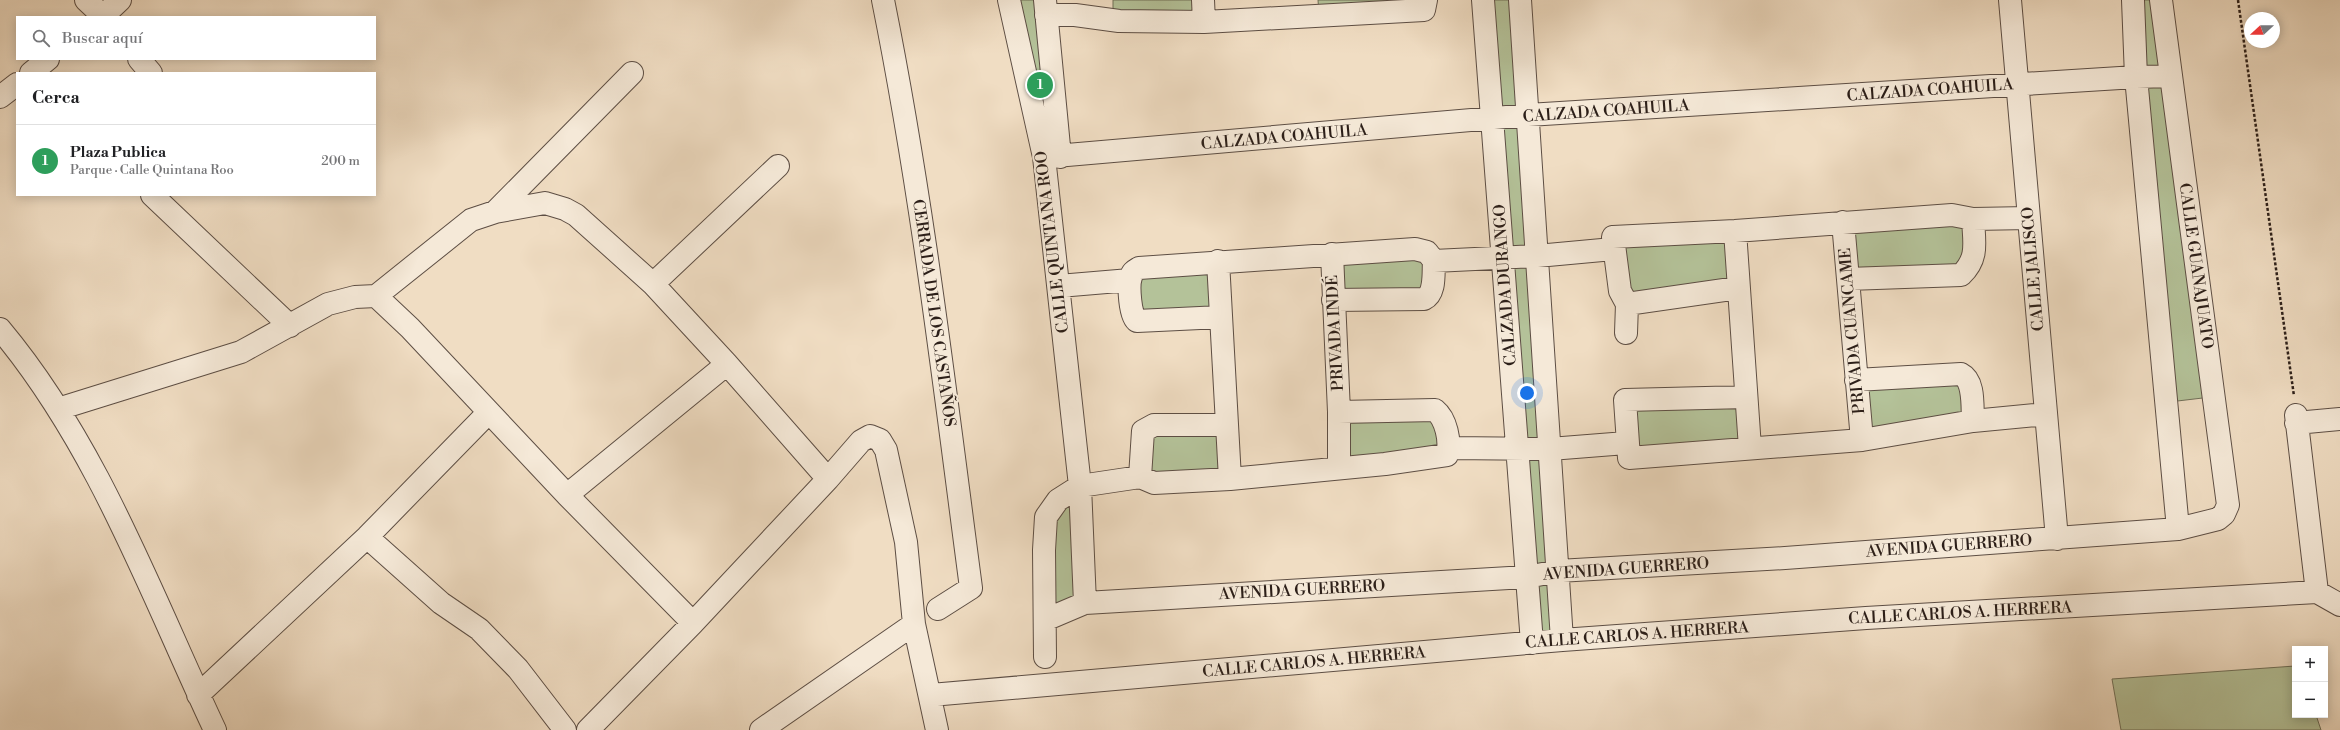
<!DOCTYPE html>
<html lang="es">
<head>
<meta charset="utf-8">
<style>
  :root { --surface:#fff; --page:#f6f6f6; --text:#202124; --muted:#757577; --line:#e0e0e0; --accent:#1a73e8 }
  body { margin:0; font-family:"Libre Bodoni",serif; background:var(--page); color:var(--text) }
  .controls { position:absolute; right:12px; bottom:12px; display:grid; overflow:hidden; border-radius:0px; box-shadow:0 2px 10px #0003 }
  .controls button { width:36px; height:36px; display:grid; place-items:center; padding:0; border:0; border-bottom:1px solid var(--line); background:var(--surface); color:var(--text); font:20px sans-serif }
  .compass { position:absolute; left:2244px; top:12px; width:36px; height:36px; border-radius:50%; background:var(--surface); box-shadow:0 2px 10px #0003; rotate:249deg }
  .you { position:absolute; left:1527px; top:393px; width:14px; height:14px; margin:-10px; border:3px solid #fff; border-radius:50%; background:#1a73e8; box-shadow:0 0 0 6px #1a73e833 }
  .badge { display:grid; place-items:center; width:26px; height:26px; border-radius:50%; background:var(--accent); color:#fff; font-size:13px; font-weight:700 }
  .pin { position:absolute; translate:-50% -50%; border:2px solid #fff; box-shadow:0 1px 4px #0006 }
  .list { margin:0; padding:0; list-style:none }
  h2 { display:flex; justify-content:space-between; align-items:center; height:52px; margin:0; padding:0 16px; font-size:17px }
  h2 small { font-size:13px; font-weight:400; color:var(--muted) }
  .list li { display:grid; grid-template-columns:26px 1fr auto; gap:12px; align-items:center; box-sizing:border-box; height:72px; padding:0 16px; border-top:1px solid var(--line) }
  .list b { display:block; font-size:15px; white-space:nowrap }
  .list p { margin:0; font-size:13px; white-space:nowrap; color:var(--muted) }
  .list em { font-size:13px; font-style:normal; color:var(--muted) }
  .icon { flex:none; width:22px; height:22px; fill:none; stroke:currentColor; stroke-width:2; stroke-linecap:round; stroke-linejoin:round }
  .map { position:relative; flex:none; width:2340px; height:730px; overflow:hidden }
  .search { position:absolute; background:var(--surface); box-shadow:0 2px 10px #0003; left:16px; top:16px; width:360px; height:44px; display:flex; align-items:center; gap:10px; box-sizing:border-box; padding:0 14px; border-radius:0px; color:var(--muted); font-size:15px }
  .panel { position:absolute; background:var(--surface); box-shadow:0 2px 10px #0003; left:16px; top:72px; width:360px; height:124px; border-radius:0px }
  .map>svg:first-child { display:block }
  .green { fill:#b4c299; stroke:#707059 }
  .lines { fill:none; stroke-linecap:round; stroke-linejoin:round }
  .minor-casing { stroke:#5d4e44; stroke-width:24 }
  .path { stroke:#2c1f19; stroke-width:2.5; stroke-dasharray:3 2; stroke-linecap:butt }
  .minor { stroke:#f5e9d8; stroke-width:22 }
  .labels { text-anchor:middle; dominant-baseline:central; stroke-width:4; stroke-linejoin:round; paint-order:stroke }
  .street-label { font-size:16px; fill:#2c1f19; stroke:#f5e9d8 }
</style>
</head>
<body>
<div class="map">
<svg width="2340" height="730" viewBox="0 0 2340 730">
  <rect width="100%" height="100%" fill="#f0ddc3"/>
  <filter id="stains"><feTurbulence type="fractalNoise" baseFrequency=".005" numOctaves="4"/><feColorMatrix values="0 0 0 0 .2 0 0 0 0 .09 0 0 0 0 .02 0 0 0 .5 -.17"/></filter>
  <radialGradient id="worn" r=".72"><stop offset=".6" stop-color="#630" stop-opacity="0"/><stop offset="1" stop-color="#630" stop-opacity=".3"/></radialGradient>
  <path class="green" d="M1014 0H1041L1056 152Z
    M1113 0H1201L1202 20 1113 17Z
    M1318 0H1423L1319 14Z
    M1487 0H1517L1558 635 1536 639Z
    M2135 0H2159L2211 397 2169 402Z
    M1970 222 1967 264 1851 276 1847 226Z
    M1732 234 1737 286 1628 303 1616 240Z
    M1425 255 1428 295 1336 298 1334 257Z
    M1213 269 1215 313 1140 315 1139 274Z
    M1963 378 1967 418 1865 436 1860 384Z
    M1742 400 1747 444 1631 455 1628 403Z
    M1432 413 1443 454 1342 465V416Z
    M1222 432 1226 474 1142 477 1147 435Z
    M1077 491 1082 602 1046 617 1049 519Z
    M2295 666V715H2316L2321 730H2121L2112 679Z"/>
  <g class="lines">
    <defs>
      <path id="minor" d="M86 0 104 17
        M883 0C922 194 945 391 971 588L938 609
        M1009 0 1044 157 1080 486 1085 603
        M1045 0 1060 157
        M1203 0 1204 22
        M1483 0 1532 643
        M1520 0 1562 640
        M2010 0 2057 539
        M2133 0 2136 77 2178 529
        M1046 15H1075L1119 21 1204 22 1424 10 1426 0
        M102 17 120 0
        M139 59 151 73
        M31 73 48 59
        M0 97 17 84
        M1044 157 1528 115 2136 77 2170 76
        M152 195 290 326
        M495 212 632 73
        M1843 222 1862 440
        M1735 231 1750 448
        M1332 254 1339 412V468
        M1218 261 1230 479
        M1434 261 1537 256 1613 249
        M1848 279 1961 275C1979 258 1974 242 1973 219
        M653 284 778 166
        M1059 286 1130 280
        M376 296 410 328 567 495 693 623
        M1627 304 1738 288
        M1221 317 1137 321C1130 317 1128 285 1131 277 1132 272 1134 271 1139 268L1415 249 1427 252 1434 261C1433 273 1436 293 1424 299L1333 300
        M0 329C98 446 151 594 215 730
        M1626 333 1627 304 1620 291 1613 237 1735 231 1952 215 1973 219 2029 218
        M1856 380 1961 374C1975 381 1972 407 1973 421
        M1746 397 1625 400 1629 458 1862 440 1973 421 2046 414
        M58 409 241 352 328 304 355 297 376 296 471 220 495 212 545 203 565 209 576 215 653 284 727 364 828 479
        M2296 415 2317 592
        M2296 423 2340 419
        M1449 448 1550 449 1626 443
        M1140 477 1143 431 1154 425H1227
        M567 495 727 364
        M367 537 441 603 479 629 518 669 565 730
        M1045 620 1085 603 1527 577 1558 571 1785 558 2178 529 2218 519 2224 514 2228 505 2161 0
        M1045 657 1044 550 1046 517 1058 500 1080 486 1140 477 1154 483 1230 479 1385 464 1447 455C1451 441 1446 419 1435 410L1339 412
        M198 695 367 537 489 412
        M931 695 1562 640 1866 618 2317 592 2340 605
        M588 730 693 623 828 479 861 441 870 436 880 440 886 450 906 542 914 624 937 730
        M761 730 914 624"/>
    </defs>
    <use href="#minor" class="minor-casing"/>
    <path class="path" d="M2238 0 2294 396"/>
    <use href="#minor" class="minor"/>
  </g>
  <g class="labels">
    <g class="street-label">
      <text transform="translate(1930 90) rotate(-4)">CALZADA COAHUILA</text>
      <text transform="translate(1606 111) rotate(-4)">CALZADA COAHUILA</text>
      <text transform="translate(1284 137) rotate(-5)">CALZADA COAHUILA</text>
      <text transform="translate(1052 242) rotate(-97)">CALLE QUINTANA ROO</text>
      <text transform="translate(2196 266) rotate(82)">CALLE GUANAJUATO</text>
      <text transform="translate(2033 269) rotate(-95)">CALLE JALISCO</text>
      <text transform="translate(1505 285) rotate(-94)">CALZADA DURANGO</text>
      <text transform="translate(934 313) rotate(82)">CERRADA DE LOS CASTAÑOS</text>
      <text transform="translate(1852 331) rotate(-95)">PRIVADA CUANCAME</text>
      <text transform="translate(1335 333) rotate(-93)">PRIVADA INDÉ</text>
      <text transform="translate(1949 546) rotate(-4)">AVENIDA GUERRERO</text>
      <text transform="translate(1626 569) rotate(-4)">AVENIDA GUERRERO</text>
      <text transform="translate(1302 590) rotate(-3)">AVENIDA GUERRERO</text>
      <text transform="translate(1960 613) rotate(-3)">CALLE CARLOS A. HERRERA</text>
      <text transform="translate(1637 635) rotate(-4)">CALLE CARLOS A. HERRERA</text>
      <text transform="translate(1314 662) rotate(-5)">CALLE CARLOS A. HERRERA</text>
    </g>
  </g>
  <rect width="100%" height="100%" filter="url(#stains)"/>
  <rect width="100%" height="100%" fill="url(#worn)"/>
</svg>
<div class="controls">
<button>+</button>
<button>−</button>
</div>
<svg class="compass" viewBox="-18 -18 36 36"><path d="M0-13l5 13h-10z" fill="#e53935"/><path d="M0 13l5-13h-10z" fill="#757577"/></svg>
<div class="you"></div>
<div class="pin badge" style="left:1040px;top:85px;background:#2e9e5b">1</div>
<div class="search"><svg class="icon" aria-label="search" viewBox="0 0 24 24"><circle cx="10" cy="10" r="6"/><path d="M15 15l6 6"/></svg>Buscar aquí</div>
<section class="panel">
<h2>Cerca<small></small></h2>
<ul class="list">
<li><span class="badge" style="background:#2e9e5b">1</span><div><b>Plaza Publica</b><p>Parque · Calle Quintana Roo</p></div><em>200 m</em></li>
</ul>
</section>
</div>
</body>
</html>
